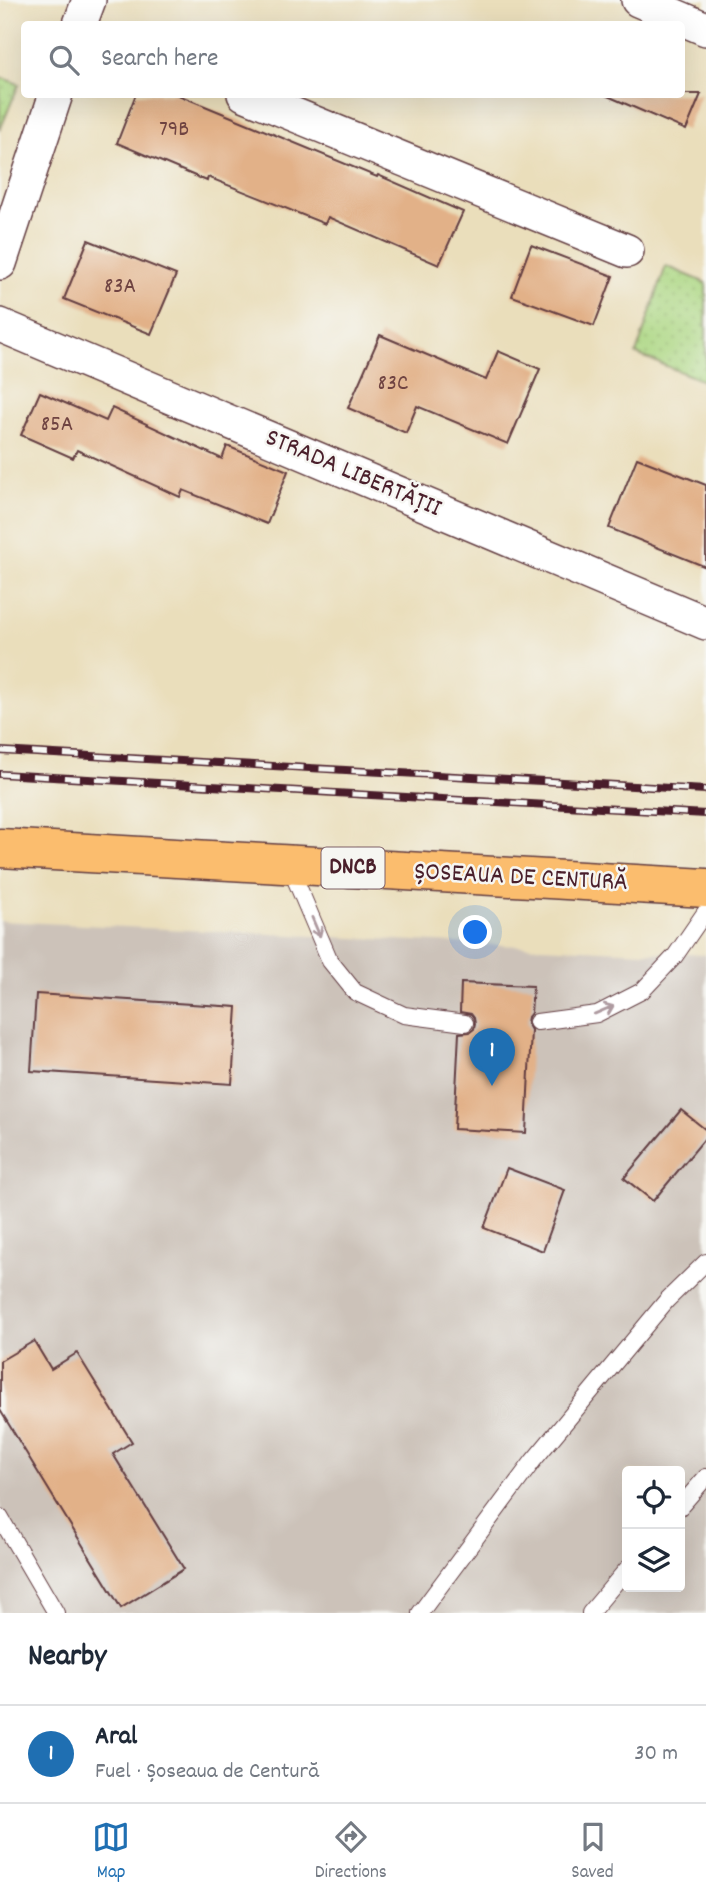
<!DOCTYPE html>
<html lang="en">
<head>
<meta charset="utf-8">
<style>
  :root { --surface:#fff; --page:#f2f2f3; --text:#1f2937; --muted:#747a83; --line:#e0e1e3; --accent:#1f6fb2 }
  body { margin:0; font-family:Dekko,sans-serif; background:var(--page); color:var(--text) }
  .controls { position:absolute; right:21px; bottom:21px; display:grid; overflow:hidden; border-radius:7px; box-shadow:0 7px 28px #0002 }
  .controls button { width:63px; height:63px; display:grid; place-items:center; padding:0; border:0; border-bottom:2px solid var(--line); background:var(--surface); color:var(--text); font:35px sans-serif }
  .you { position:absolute; left:476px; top:933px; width:24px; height:24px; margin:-18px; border:5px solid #fff; border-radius:50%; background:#1a73e8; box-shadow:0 0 0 10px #1a73e833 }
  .badge { display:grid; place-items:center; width:46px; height:46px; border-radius:50%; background:var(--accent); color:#fff; font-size:23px; font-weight:700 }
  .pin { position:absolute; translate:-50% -58px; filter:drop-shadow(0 2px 4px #0008) }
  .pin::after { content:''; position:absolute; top:37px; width:24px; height:21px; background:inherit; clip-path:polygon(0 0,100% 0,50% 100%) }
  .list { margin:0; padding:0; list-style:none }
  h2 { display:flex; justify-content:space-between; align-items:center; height:91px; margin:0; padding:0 28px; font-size:30px }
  h2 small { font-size:23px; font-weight:400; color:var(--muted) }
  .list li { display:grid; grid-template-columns:46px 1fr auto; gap:21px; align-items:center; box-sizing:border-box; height:98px; padding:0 28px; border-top:2px solid var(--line) }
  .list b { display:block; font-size:26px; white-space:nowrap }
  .list p { margin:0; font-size:23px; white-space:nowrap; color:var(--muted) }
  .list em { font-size:23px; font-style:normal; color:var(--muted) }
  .icon { flex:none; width:38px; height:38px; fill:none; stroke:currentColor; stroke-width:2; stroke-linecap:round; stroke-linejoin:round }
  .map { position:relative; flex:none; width:706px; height:1613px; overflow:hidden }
  .search { position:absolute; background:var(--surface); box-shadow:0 7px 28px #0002; left:21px; right:21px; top:21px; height:77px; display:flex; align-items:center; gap:18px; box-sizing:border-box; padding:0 24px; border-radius:7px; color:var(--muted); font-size:26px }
  .sheet { height:189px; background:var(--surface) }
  nav { display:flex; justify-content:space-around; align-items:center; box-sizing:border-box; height:98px; border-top:2px solid var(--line); background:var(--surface); font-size:19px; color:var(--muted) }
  nav a { display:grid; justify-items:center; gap:4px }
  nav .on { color:var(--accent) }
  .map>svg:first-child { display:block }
  .industrial { fill:#ccc2b9; fill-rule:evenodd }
  .grass { fill:url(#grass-dots); stroke:#7b7b56; stroke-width:2 }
  .building { fill:#e2b188 }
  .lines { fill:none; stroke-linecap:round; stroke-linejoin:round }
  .service-casing { stroke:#623c41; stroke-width:18 }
  .minor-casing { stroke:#623c41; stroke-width:36 }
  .primary-casing { stroke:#623c41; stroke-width:41 }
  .service { stroke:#fff; stroke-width:16 }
  .minor { stroke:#fff; stroke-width:33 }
  .primary { stroke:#fbbd6e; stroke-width:38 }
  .rail-casing { stroke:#4a1f2b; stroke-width:8 }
  .rail { stroke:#f6f6f2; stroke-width:5; stroke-dasharray:16; stroke-linecap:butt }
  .oneway { stroke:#ae9aa0 }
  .labels { text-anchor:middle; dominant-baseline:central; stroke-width:5; stroke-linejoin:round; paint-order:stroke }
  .number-label { font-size:23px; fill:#704442 }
  .shield { fill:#f6f6f2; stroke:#7e6067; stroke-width:2 }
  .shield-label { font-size:24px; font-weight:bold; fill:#4a1f2b }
  .street-label { font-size:26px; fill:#4a1f2b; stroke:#f6f6f2 }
</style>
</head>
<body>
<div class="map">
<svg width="706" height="1613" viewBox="0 0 706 1613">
  <defs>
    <pattern id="grass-dots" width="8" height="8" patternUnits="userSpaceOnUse" patternTransform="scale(1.75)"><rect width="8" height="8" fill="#acd782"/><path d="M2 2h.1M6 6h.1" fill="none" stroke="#96b870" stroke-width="1.8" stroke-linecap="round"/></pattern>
  </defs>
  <rect width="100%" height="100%" fill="#f6f6f2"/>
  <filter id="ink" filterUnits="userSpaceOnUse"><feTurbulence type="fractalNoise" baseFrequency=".0143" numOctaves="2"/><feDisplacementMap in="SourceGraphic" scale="14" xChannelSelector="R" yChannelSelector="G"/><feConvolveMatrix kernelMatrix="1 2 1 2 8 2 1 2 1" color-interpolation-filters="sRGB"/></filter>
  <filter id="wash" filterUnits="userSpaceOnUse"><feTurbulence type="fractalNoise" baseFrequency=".00686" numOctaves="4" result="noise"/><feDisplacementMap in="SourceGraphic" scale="28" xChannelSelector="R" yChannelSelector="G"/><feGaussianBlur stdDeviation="1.57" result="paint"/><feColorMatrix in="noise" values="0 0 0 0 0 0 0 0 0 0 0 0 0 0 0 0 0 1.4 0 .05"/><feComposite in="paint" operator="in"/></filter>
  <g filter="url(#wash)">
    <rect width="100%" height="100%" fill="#eadebb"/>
    <path class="industrial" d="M0 921 706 955V1613H0ZM627 1471H680V1587H627Z"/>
    <path class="grass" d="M0 77 19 84 0 130Z
      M666 266 706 283V382L636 354Z"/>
    <g id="blocks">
      <path class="building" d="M136 94H176L377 177 378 175 463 212 439 265 328 217 325 224 208 177 207 181 117 143Z
        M603 94H701L686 130Z
        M88 240 176 275 151 334 64 299Z
        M531 245 613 276 594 326 512 296Z
        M380 335 486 380 498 351 540 369 508 444 417 406 406 433 348 408Z
        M40 392 106 421 112 408 222 459 227 446 288 471 267 524 183 490 180 497 77 450 73 458 21 435Z
        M637 458 706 485V567L609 528Z
        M461 983 533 986 531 1013 528 1017 527 1023 531 1030 526 1133 454 1129 459 1033 470 1032 474 1029 475 1024 474 1018 471 1014 460 1012Z
        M36 994 237 1007 232 1084 31 1071Z
        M681 1110 706 1130V1137L653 1201 624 1178Z
        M507 1168 565 1190 543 1251 484 1228Z
        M34 1341 51 1369 77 1353 132 1442 113 1454 184 1569 121 1608 0 1410V1361Z"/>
    </g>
  </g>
  <g filter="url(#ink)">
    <use href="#blocks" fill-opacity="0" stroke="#623c41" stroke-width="2"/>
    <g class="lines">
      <defs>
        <path id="service" d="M290 867 330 961 355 992 404 1015 465 1023
          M537 1022 597 1014 642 991 675 956 706 911
          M680 1507 706 1477
          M0 1517 56 1613
          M420 1613 533 1461 667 1300 706 1262
          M590 1613 627 1569"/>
        <path id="minor" d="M638 0 706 29
          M80 24 89 0
          M244 94 627 251
          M0 263 56 94
          M0 325 706 623"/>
        <path id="primary" d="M0 848 706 888"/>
      </defs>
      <use href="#service" class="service-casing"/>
      <use href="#minor" class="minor-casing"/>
      <use href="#primary" class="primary-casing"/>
      <use href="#service" class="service"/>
      <use href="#minor" class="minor"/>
      <use href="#primary" class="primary"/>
      <defs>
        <path id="rail" d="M0 751 706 790
          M0 774 706 814"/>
      </defs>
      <use href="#rail" class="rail-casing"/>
      <use href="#rail" class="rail"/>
    </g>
    <defs><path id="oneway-shaft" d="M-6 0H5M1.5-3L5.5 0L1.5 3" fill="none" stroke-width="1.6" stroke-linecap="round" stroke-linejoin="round" transform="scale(1.75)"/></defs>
    <g class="oneway">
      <use href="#oneway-shaft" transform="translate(316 927) rotate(67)"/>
      <use href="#oneway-shaft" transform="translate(604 1010) rotate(-23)"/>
    </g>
  </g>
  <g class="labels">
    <g class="number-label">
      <text x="174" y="130">79B</text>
      <text x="120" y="287">83A</text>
      <text x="393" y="384">83C</text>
      <text x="57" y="425">85A</text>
    </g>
    <rect class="shield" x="321.5" y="847.5" width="63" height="41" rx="5"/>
    <g class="shield-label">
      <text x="353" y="868">DNCB</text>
    </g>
    <g class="street-label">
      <text transform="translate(353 474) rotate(23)">STRADA LIBERTĂȚII</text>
      <text transform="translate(521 878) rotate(3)">ȘOSEAUA DE CENTURĂ</text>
    </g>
  </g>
</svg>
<div class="controls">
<button><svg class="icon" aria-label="locate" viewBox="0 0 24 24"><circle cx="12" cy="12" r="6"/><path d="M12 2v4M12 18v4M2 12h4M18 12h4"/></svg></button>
<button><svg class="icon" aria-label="layers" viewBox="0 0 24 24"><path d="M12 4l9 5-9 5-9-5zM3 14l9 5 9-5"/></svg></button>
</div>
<div class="you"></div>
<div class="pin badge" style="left:492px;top:1086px">1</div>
<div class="search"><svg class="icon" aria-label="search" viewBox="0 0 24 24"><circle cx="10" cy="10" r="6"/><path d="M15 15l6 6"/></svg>Search here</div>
</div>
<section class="sheet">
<h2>Nearby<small></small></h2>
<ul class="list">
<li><span class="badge">1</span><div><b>Aral</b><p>Fuel · Șoseaua de Centură</p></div><em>30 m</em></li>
</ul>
</section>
<nav>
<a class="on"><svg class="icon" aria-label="map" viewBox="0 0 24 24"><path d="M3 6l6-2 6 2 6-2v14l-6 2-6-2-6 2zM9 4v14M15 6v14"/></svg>Map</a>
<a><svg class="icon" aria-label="directions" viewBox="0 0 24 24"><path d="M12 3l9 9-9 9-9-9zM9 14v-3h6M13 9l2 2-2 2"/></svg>Directions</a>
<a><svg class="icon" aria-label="saved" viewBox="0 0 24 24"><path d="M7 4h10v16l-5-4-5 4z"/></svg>Saved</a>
</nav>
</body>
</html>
